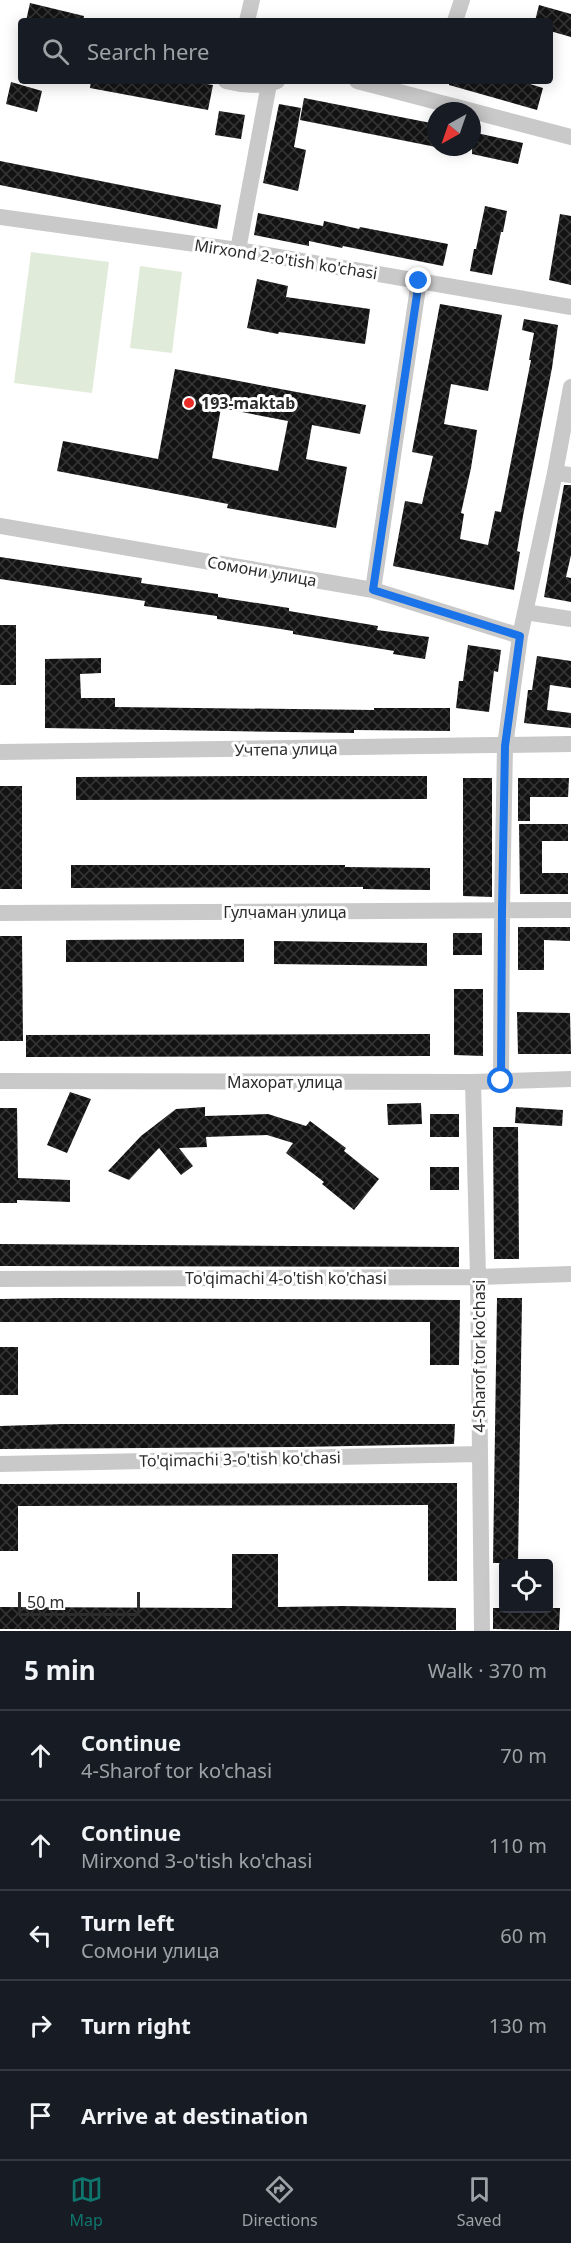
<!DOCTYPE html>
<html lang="en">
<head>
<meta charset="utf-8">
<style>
  :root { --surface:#171b24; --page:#242831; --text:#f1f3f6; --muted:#9ea1a6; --line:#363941; --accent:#0f766e }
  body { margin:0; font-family:"Noto Sans",sans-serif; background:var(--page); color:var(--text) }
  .controls { position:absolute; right:18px; bottom:18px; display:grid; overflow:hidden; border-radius:6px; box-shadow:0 3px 15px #0003 }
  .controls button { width:54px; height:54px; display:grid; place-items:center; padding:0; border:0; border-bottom:2px solid var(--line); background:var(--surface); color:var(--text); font:30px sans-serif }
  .compass { position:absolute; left:427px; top:102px; width:54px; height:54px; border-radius:50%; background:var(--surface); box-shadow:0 3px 15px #0003; rotate:220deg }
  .scale { position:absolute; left:18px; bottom:15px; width:122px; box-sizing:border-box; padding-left:6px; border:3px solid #2c2c2c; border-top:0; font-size:16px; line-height:21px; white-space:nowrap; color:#2c2c2c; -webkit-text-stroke:4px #fff; paint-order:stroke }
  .stop { position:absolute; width:18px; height:18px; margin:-14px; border:4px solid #1a73e8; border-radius:50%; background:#fff }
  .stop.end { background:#1a73e8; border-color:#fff; box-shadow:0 2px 6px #0008 }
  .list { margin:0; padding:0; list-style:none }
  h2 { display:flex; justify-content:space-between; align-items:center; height:78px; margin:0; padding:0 24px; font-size:26px }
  h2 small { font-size:20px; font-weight:400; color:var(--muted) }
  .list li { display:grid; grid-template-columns:39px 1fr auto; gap:18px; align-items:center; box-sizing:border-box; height:90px; padding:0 24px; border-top:2px solid var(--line) }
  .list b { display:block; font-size:22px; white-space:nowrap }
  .list p { margin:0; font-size:20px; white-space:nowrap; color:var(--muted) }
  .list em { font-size:20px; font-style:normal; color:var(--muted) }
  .icon { flex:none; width:33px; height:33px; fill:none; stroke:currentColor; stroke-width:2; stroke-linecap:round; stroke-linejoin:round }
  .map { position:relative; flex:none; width:571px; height:1631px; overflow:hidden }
  .search { position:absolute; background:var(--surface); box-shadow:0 3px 15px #0003; left:18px; right:18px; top:18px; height:66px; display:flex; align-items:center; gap:15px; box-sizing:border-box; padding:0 21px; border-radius:6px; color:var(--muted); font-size:22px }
  .sheet { height:528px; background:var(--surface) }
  nav { display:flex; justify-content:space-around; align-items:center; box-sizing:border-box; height:84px; border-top:2px solid var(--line); background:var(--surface); font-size:16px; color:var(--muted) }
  nav a { display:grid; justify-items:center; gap:3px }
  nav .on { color:var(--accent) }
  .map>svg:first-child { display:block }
  .grass { fill:#e1ebd9 }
  .building { fill:url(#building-cross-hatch); fill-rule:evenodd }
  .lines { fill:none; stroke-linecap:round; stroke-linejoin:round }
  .minor { stroke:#c9c9c9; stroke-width:16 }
  .route { stroke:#1a73e8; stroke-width:8 }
  .poi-dot { fill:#ea2d28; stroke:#fff; stroke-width:2 }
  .labels { text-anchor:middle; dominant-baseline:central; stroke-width:6; stroke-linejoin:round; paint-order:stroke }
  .street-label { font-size:16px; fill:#2c2c2c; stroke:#fff }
  .poi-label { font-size:16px; font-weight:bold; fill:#2c2c2c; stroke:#fff; text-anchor:start }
</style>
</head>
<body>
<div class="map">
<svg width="571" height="1631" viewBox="0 0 571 1631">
  <defs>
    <pattern id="building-cross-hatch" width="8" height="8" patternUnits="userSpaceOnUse" patternTransform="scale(1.5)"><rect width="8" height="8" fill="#131313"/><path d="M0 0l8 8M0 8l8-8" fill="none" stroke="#363636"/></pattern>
  </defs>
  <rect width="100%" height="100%" fill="#fff"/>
  <path class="grass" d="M31 252 109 262 92 393 14 383Z
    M140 266 182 272 172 353 130 348Z"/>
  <path class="building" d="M30 3 84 16 83 21H26Z
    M539 5 571 14V37L550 31V21H535Z
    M91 81H186L213 85 208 110 90 88Z
    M449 81H520L543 88 537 110 449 85Z
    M11 82 42 91 37 112 6 104Z
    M304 98 436 124V147L300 120Z
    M279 104 301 108 294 147 306 150 298 191 263 183Z
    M219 111 245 115 241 139 215 135Z
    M472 132 523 143 518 164 472 154Z
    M0 161 221 205 217 229 0 185Z
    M485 206 507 211 503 232H501L492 275 470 271 474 249H476Z
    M258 213 323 226 324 221 359 229 360 227 448 244 443 266 343 246 342 248 309 241V246L254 235Z
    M560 214 571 216V285L549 280Z
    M257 279 288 286 286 297 370 309 365 344 279 332 278 334 247 328Z
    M440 304 502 315 488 391 451 384 444 424 477 430 471 468 461 513 464 514 460 539 488 545 495 511 501 512 531 360H529L534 333 522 330 524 319 558 325 552 368 523 516 517 551 520 552 514 590 393 566 405 501 422 504 433 456 412 452Z
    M175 369 366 405 360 434 312 425 306 459 347 467 336 528 227 508 228 504 57 471 63 441 158 459ZM221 408 288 421 278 471 212 458Z
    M564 485H571V555L566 577 571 578V602L544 597Z
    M0 557 142 578 141 583 218 594V597L289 608V611L378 626 377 630 429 637 425 659 393 654 394 651 293 634V631L217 619V616L144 606 145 601 0 579Z
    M0 625H16V685H0Z
    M468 645 501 650 498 672 494 671 489 712 456 708 459 681H463Z
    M537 656 571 661V688L550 685 547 710 571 713V728L524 723 528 690H532Z
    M101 658V673L80 674 81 698H115V707L374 710V708H450V731L354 730V733L45 728V659Z
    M243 776H427V799L76 800V777Z
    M463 778H492V897L463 896Z
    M518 778H569L568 797H530V821H518Z
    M0 786H22V889H0Z
    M519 824H568V841H542V873H568V894H520Z
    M71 865H345V867L430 868V890L363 889V887L71 888Z
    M518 927H570V941L544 940V970H518Z
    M453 933H482V955H453Z
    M0 936H22L23 1041H0Z
    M244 939V962H66V940Z
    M274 941 427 943V966L274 964Z
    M454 989H483V1056L454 1055Z
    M517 1012 570 1013 571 1054H518Z
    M430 1034V1056L26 1057V1035Z
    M70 1092 91 1099 67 1153 47 1145Z
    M421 1103 422 1124 388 1125 387 1104Z
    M205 1107V1116L268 1114 306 1126 310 1121 346 1148 344 1151 379 1179 354 1210 322 1184 324 1182 286 1153 293 1143 267 1135 206 1137 207 1147 179 1148 193 1166 181 1175 159 1148 129 1180 108 1171 141 1136 176 1109Z
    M516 1107 563 1110 562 1126 515 1123Z
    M0 1108H17L18 1178 70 1180V1202L17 1200V1203H0Z
    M430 1114H459V1137H430Z
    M493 1127H518L519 1259H494Z
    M430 1167H459V1190H430Z
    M0 1244 459 1247V1267L0 1266Z
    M61 1298 460 1300 459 1365H430V1322H0V1299Z
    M497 1298H522L518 1563H493Z
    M0 1347H18V1395H0Z
    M63 1424H455L454 1444 300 1447 0 1449V1426Z
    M457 1483V1581H428V1505L18 1506V1551H0V1484Z
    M232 1554H278V1607L343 1606 456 1608V1630L0 1629V1607L232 1608Z
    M493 1608H560L559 1630 493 1629Z"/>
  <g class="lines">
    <path class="minor" d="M247 21 252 0
      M455 21 462 0
      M226 81C241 85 262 87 277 81
      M357 81 472 111
      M472 111 571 137
      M0 217 238 250 571 307
      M238 250 269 84
      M555 473 571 475
      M0 526 373 590 520 636
      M373 590 419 281
      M525 612 571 619
      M0 752 571 744
      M0 913 571 910
      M0 1081 473 1082 571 1079
      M501 1081 502 911 505 746 520 636 555 473 571 387
      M473 1082 478 1277 482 1631
      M0 1279 478 1277 571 1274
      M0 1464 480 1454"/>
  </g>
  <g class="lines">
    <path class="route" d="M419 281 373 590 520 636 505 746 502 911 501 1081"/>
  </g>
  <circle class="poi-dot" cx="189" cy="403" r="6"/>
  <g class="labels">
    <g class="street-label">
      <text transform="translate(286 259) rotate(9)">Mirxond 2-o'tish ko'chasi</text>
      <text transform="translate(262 571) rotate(10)">Сомони улица</text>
      <text transform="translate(286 749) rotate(-1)">Учтепа улица</text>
      <text x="285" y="912">Гулчаман улица</text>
      <text x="285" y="1082">Махорат улица</text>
      <text x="286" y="1278">To'qimachi 4-o'tish ko'chasi</text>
      <text transform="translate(479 1356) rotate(-90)">4-Sharof tor ko'chasi</text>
      <text transform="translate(240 1459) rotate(-1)">To'qimachi 3-o'tish ko'chasi</text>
    </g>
    <g class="poi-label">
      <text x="201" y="403">193-maktab</text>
    </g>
  </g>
</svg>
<div class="controls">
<button><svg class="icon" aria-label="locate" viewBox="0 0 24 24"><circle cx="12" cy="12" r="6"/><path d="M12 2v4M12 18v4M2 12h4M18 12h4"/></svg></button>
</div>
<svg class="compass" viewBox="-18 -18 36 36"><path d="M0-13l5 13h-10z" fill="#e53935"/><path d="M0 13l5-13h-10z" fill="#9ea1a6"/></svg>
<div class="scale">50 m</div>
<div class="stop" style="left:501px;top:1081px"></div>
<div class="stop end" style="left:419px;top:281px"></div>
<div class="search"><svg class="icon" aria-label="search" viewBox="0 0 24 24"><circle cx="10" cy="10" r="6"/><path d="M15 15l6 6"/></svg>Search here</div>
</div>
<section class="sheet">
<h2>5 min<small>Walk · 370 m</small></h2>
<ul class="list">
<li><svg class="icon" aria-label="ahead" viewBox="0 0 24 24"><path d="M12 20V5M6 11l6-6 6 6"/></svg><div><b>Continue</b><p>4-Sharof tor ko'chasi</p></div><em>70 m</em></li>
<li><svg class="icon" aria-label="ahead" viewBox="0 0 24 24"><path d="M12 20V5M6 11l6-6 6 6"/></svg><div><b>Continue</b><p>Mirxond 3-o'tish ko'chasi</p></div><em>110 m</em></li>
<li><svg class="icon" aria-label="left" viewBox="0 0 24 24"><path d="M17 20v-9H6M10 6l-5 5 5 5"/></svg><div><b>Turn left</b><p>Сомони улица</p></div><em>60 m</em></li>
<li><svg class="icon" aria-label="right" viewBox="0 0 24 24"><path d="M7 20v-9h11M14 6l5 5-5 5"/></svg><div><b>Turn right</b></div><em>130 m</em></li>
<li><svg class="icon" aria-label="arrive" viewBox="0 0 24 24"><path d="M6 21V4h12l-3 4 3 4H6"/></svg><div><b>Arrive at destination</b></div></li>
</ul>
</section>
<nav>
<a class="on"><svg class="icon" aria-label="map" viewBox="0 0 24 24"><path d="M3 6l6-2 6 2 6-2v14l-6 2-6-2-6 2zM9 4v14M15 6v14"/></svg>Map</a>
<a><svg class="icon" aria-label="directions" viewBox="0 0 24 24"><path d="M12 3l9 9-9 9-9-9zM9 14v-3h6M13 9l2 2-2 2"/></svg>Directions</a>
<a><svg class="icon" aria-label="saved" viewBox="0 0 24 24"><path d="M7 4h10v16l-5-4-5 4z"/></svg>Saved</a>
</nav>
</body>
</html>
